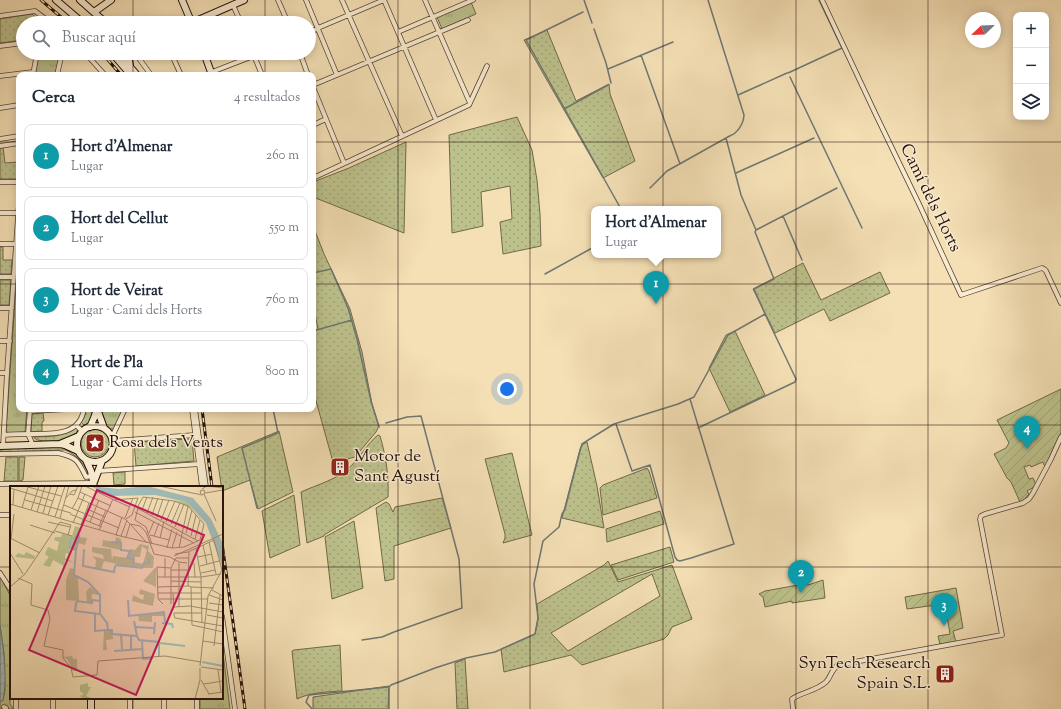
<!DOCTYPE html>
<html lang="es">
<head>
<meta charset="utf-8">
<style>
  :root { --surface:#fff; --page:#f6f6f7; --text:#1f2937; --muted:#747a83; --line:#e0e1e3; --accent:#8f2418 }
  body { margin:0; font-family:"Sorts Mill Goudy",serif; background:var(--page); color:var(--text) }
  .controls { position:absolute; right:12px; top:12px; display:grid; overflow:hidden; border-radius:8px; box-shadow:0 2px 10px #0003 }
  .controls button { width:36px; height:36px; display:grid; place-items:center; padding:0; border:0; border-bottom:1px solid var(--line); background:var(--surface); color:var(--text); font:20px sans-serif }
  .compass { position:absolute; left:965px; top:12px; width:36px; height:36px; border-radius:50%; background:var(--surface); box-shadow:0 2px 10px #0003; rotate:247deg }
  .you { position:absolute; left:507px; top:389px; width:14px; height:14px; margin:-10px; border:3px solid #fff; border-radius:50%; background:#1a73e8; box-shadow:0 0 0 6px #1a73e833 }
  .badge { display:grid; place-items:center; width:26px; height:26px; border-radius:50%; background:var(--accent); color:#fff; font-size:13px; font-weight:700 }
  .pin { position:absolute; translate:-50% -33px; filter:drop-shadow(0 1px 2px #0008) }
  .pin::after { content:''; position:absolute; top:21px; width:14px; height:12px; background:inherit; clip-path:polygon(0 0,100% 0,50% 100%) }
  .popup { position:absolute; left:591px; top:206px; width:130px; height:52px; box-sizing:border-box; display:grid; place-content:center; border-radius:8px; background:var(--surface); filter:drop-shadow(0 1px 3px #0005); font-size:13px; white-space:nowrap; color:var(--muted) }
  .popup b { font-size:15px; color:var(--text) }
  .popup::after { content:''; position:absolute; left:50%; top:100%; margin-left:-8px; border:8px solid transparent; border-top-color:var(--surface) }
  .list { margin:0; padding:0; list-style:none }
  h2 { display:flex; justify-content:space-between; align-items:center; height:52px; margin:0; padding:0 16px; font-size:17px }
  h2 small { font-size:13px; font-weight:400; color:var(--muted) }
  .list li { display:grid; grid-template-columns:26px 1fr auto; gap:12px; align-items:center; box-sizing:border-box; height:64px; margin:0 8px 8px; padding:0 8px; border:1px solid var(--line); border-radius:8px }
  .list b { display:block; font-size:15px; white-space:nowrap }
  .list p { margin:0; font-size:13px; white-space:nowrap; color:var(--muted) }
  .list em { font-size:13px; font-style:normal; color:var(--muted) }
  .icon { flex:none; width:22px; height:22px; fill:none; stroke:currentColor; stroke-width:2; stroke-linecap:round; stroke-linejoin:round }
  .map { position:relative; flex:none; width:1061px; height:709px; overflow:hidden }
  .search { position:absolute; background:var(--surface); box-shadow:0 2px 10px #0003; left:16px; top:16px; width:300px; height:44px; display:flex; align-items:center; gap:10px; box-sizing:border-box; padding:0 14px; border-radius:22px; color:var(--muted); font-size:15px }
  .panel { position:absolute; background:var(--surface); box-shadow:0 2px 10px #0003; left:16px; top:72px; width:300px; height:340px; border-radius:8px }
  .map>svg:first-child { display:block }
  .grass { fill:url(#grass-dots); stroke:#70694a; fill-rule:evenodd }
  .park { fill:url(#park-tufts); stroke:#70694a }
  .garden { fill:url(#garden-furrows); stroke:#70694a }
  .water { fill:url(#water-waves); stroke:#6e7772 }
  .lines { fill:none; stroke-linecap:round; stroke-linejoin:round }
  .stream { stroke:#6e7772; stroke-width:1.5 }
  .street-casing { stroke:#584434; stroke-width:5.5 }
  .secondary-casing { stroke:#241008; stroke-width:8 }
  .street { stroke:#f8ebd0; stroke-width:4 }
  .secondary { stroke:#f8ebd0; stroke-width:6 }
  .rail-casing { stroke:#241008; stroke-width:3 }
  .rail { stroke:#f8ebd0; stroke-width:1.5; stroke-dasharray:4.5; stroke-linecap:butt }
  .grid { fill:none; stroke:#241008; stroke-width:1; stroke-opacity:0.55 }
  .labels { text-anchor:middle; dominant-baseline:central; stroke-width:3; stroke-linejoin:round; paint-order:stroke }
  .street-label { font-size:17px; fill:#241008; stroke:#f8ebd0 }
  .poi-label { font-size:17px; fill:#241008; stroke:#f8ebd0; text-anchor:start }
  .inset-river { fill:none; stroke:#a0bbb8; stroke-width:2 }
  .inset-road { fill:none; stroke:#a18d70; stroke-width:1 }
  .view { fill:#c2185b; fill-opacity:0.15; stroke:#c2185b; stroke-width:2 }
  .inset-edge { fill:none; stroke:#241008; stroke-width:2 }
</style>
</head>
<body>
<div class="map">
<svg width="1061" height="709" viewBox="0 0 1061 709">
  <defs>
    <pattern id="grass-dots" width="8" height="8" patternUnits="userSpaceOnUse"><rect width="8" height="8" fill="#bdc28d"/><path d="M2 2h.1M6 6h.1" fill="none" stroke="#a2a678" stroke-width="1.8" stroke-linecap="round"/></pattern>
    <pattern id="park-tufts" width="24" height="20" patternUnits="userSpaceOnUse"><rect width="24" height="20" fill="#bdc28d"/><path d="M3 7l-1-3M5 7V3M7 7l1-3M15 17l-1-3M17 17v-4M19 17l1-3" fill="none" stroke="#a2a678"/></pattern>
    <pattern id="garden-furrows" width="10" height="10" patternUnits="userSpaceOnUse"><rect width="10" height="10" fill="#bdc28d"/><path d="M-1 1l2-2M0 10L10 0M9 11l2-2" fill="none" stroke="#a2a678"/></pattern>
    <pattern id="water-waves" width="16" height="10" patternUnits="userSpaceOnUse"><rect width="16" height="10" fill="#a0bbb8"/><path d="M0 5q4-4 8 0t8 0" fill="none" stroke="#8aa09d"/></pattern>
  </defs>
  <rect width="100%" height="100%" fill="#f5e0b6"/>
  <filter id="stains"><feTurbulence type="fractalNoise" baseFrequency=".005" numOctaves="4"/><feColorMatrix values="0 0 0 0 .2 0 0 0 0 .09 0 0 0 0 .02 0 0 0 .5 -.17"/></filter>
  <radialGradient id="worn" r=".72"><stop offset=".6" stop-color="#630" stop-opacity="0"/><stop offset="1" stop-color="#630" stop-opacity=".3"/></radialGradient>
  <path class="grass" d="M32 14 41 21V23H23V40L0 43V19Z
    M547 30 576 101 609 84 610 94 635 161 603 178 524 40Z
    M517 117 532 150 537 180 540 214 541 246 503 254 500 222 512 219 510 186 481 192 483 226 452 233 449 135Z
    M406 142 404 233 313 197V182L349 168Z
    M3 147 5 163 18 162 17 179H0V148Z
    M313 226 324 254 350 309 362 352 372 404 379 426 376 432 355 457 333 462 313 390V331L318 329 313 304Z
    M0 247H3V260H12L11 274H0Z
    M803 263 821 300 880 272 890 293 830 321 824 309 775 333 753 289Z
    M0 280H11L9 305H0Z
    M735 331 765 395 730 412 709 368 726 335Z
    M86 409H92C92 416 92 423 84 425L81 422 85 415Z
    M43 413 44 421 42 422V431L31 432 32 414Z
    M76 427 78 430C77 431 76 434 75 435 67 441 41 444 34 438V437C53 436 60 438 76 427Z
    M81 443a14 14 0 1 1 28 0a14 14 0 1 1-28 0Z
    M279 431 293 492 258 509 250 480 222 491 217 457Z
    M378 435 380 436C386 456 389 477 388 497L324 535V536L307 543 301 492C316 485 339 479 351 466 360 457 367 444 378 435Z
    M189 439 192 440 194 461 136 466 134 442Z
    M587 442 597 486 604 528 562 518 580 449 582 445Z
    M56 447C59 447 63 447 66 448 75 451 90 463 89 474 83 463 76 454 65 450L0 452V448Z
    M512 453 532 535 503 543 505 538V534L485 459Z
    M6 457H18V481H4Z
    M19 457H25L23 480 19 481Z
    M647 468 649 471 657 498 603 515 600 488 603 485Z
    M125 472V484L114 485 113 473Z
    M294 495 300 545 270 558 262 511Z
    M442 498 451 528 394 546V579L385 581 376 508 386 502 389 504 393 512 395 507Z
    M660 511 664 524 607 542 606 529Z
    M354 521 363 588 332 599 325 537Z
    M670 547 674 562 618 580 611 565Z
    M608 561 618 582 672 565 692 619 672 627 668 635 664 639 582 665 571 655 504 672 501 649 535 634 538 619 537 604 604 565ZM652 574 660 596 568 651 551 633Z
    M340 645 342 691C327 692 311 692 297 699L292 651 294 650Z
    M465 659 468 709H457L455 663Z
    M389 686 388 709H313V697Z"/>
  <path class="park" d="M471 2 476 14 442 29 437 17Z
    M39 53H60L55 75H35Z
    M18 258H19V409H27L25 432 8 433 6 430Z
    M99 409H123L115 427 113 429H110L103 422Z
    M0 577 11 597 10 704 13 708V709H0V701L3 700 5 691 4 653 0 625Z
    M222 645 230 709H200V698H222Z"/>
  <path class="garden" d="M1061 389V432L1045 467 1043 462 1031 467 1030 465 1024 467 1029 479 1033 478 1036 485 1034 487 1027 491 1029 494 1024 500 1020 502 1011 482 1007 478 994 454 1006 448 1009 443 997 420Z
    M823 580 825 598 792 603V601L765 607 763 597 759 594 765 591 804 584 808 585Z
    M956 588 963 628 953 631 956 642 940 644 938 636 950 634 945 604H942V602H940L939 601H938V603H936V605L907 609 905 597Z"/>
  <path class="water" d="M0 625C3 649 8 676 3 701H0Z"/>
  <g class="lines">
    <path class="stream" d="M584 0 592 23
      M583 12 526 40 621 209
      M594 29 606 63 611 83
      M641 55 680 164
      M608 69 673 42
      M788 73 842 48 819 0
      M790 77 862 228
      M738 95 787 73
      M564 109 608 85
      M736 173 814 138
      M650 188 667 171 726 138
      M783 216 802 260
      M756 230 837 188
      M313 273 331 269 348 308 357 339 371 401 379 427
      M545 274 594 247
      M313 331 352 320
      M616 424 632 471 650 465 675 557 677 560 680 561 691 558 734 544 690 399
      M698 428 795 382 796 379 765 314
      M257 508 242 448 278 433 273 409
      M362 640 382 637 394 632 462 608 459 559 421 416 407 417 386 423
      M312 709 306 702 309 695 388 687
      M389 709V687L391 685 435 668 466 658 495 652 535 634 538 618 534 584 543 541 559 527 562 514 565 509 580 451 582 444 593 437 614 424 678 404 694 397 728 335 765 314 754 289 774 279 755 232 756 230 741 195 726 138C729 136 733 135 735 133 740 129 744 121 744 115L708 0"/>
    <defs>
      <path id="street" d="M278 0 288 23
        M306 0 337 75
        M342 0 402 136
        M384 0 436 120
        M425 0 470 103
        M822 0 876 115 919 204 961 295 1042 268 1044 269 1046 271 1061 303
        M233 5 241 23
        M0 16 35 11 51 23
        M398 32 473 0
        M309 33 318 28 384 0
        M0 46 23 43
        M85 53 105 75
        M135 53 151 75
        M171 53 181 75
        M253 53 262 75
        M300 53 308 75
        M212 72 261 53
        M33 75 37 53
        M57 75 62 53
        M0 76 33 72
        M313 85 468 20
        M313 87 344 163
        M0 108 19 105
        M313 125 326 119
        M0 139 19 136
        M0 146 19 143
        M313 178 469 105 487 66
        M0 182H19
        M0 213H18
        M0 244H16
        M0 277H14
        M0 308H12
        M0 341H10
        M0 373H7
        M30 409 28 434 33 445
        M192 409 202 487
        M195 409 206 487
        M29 411 70 409
        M76 425 82 431
        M4 435C15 434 25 434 36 434 56 434 80 434 84 409
        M112 437 125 409
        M113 441 195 435
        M3 446 7 373 19 203
        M0 454 58 453C76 457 78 460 86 477L92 476
        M98 471 199 464
        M0 484 94 483
        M0 515H11
        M0 573 11 590
        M222 616 235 709
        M164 698V709
        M197 698V709
        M4 707 6 708
        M16 709V698
        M53 709V698
        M130 709V698
        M793 709 792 699C802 692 816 691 826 682 831 677 831 670 838 665L1002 635 980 519 981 516 985 514 1023 503 1029 499 1033 493 1051 459 1061 437"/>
      <path id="secondary" d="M56 0 83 23
        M80 0 106 23
        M182 0 190 19
        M94 12 111 0
        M196 21 244 0
        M112 53 131 75
        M118 53 137 75
        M130 53 129 60 130 66
        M204 53 212 75
        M97 409 104 428
        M77 444a18 18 0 1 1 36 0a18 18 0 1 1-36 0Z
        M90 427 94 418 97 409
        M60 444 79 436
        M0 446 60 444 65 445 78 451
        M86 460 91 471 94 487
        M94 482 102 461
        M91 709V698"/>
    </defs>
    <use href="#street" class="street-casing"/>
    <use href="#secondary" class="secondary-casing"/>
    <use href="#street" class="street"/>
    <use href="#secondary" class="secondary"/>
    <defs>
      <path id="rail" d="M41 0 68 23
        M102 53 121 75
        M202 409 212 487
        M222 543 245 709"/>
    </defs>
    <use href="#rail" class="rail-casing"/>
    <use href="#rail" class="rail"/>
  </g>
  <path class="grid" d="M133 0V23M265 0V23M398 0V709M530 0V709M663 0V709M796 0V709M928 0V709M133 53V75M265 53V75M0 142H19M313 142H1061M0 284H19M313 284H1061M133 409V487M265 409V709M0 425H1061M0 567H11M222 567H1061M133 698V709"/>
  <defs>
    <symbol id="sight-square" viewBox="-11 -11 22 22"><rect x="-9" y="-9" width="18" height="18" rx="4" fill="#8f2418" stroke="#f8ebd0"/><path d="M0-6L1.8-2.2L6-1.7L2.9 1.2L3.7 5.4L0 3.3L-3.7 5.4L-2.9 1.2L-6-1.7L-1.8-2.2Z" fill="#fff"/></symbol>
    <symbol id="building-square" viewBox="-11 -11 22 22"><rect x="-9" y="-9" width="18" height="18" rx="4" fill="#8f2418" stroke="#f8ebd0"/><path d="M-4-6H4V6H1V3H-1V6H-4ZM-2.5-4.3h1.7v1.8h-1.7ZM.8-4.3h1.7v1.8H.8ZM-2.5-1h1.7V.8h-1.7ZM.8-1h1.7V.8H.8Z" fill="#fff"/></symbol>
  </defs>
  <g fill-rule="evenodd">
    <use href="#sight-square" x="84" y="432" width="22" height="22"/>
    <use href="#building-square" x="329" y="456" width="22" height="22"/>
    <use href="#building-square" x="934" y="663" width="22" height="22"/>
  </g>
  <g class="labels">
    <g class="street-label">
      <text transform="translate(930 198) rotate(64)">Camí dels Horts</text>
    </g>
    <g class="poi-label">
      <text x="109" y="443">Rosa dels Vents</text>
      <text x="354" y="457">Motor de<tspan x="354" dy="20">Sant Agustí</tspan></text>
      <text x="931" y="664" text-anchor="end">SynTech Research<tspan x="931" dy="20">Spain S.L.</tspan></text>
    </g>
  </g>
  <g transform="translate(10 486)">
    <rect width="213" height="213" fill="#f5e0b6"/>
    <path d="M65 40 71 42 67 51 77 52 75 59 68 57 66 64 60 62 59 68 56 67 55 72 65 77 55 74 54 80 43 74 40 81 33 79 39 71 35 68 38 61 47 65 49 56 44 54 45 51H51L52 48 62 50ZM106 51 111 53V64L92 60 93 54 105 56ZM130 58 139 60 138 65 144 71 143 82H125L94 75 91 84 85 83 86 74 82 70 94 73 93 69 82 66V61L101 63 102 74 103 70 118 72 120 63 125 64ZM132 60 137 64 133 78 124 76 125 71H130ZM16 66 25 70 24 73 5 71 8 67 14 69ZM60 82 64 83V89L68 91 69 115 56 114V94ZM145 82H146V101L133 95ZM80 101 90 109 82 108 81 117 77 116 76 106ZM130 103 145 108 143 120 122 115 123 109 133 114 134 109 129 108ZM154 126V130H142V136L129 135 128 129ZM102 144 103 153 96 154 97 164H93L94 145Z" fill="#bdc28d" fill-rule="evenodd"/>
    <path d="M132 9 177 16 198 40 182 23 164 14Z" fill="#bdc28d"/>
    <path d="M62 170 63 173H67V185H63L58 174 53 171ZM78 197V201H81L76 210 83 213H74L70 210 74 208 70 205V199Z" fill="#bdc28d"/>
    <path d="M80 0 109 3 137 0 183 12 201 33 212 56 213 82 196 37 177 16 145 9 102 10Z" fill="#a0bbb8"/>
    <path class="inset-river" d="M101 56 111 57V64L120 65 117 72 124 73 123 82M74 63 73 80 104 86 105 80M66 64 69 50 61 53 59 61 66 64 64 89 78 96 90 109V128L97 137 98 144H102V148L127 150 129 154 149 156V170M105 79 132 82 134 77H139V72M118 114 119 130 154 126 155 136M85 128V145L97 144M89 128 65 125 66 118 67 115 82 117V114L90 115M124 135 127 150M152 137 162 138 163 142M126 141 144 142M144 148 145 136M111 149 112 163M121 150V163M132 155 133 173 143 172M150 157 175 160M104 165 132 163M192 176 213 180"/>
    <path class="inset-road" d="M72 0 68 12 115 33 120 38 130 40 136 46 144 68 160 71M75 0 104 14 128 12 122 29 116 33M104 0H122M149 0 192 9 195 7 194 4 190 5 191 8M18 1 51 10M0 2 43 15M192 3 197 0 213 2M70 6 101 20M195 7 213 4M60 8 64 9 68 0M194 8 206 35M56 12 62 5 66 4M15 14 61 27M104 14 120 21M0 18 107 49M3 19 4 3M54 19 109 42M12 22 18 1M127 22 188 55M128 22 125 34 136 41 142 58M62 23 68 12M77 23 95 31M21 24 29 0M132 24 137 11M27 26 35 0M125 26 184 57M33 27 41 0M137 27 143 11M60 28 92 41M38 29 48 0M142 29 148 12M45 31 55 0M147 31 153 13M50 32 59 0M115 32 123 12M151 34 159 14M38 36 60 41M80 36 89 14M156 36 165 15M63 37 75 8M161 38 170 17M20 39 45 47M71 39 79 17M121 39 137 57M89 40 96 24M165 41 174 18M89 44 103 13M45 45 62 50M139 47 144 35M176 47 182 24M106 49 162 62 174 61 190 54 194 38 178 20 164 15 133 11 127 22M106 49 112 31M140 49 159 54M111 50 117 34M144 50 149 37M181 50 186 29M116 51 120 38M0 52 30 67M150 52 154 35M1 53 4 28M185 53 190 34M199 56 206 88M193 59 197 78M157 62 162 43M162 62 167 46M169 62 178 20M186 63 191 91M179 66 178 99 181 101M0 67 13 88M165 68 178 66 204 54 212 84M164 70 213 48M160 71 169 76 177 77M188 71 202 68M184 77 185 91M190 80 209 75M161 84H178M191 87 205 84M147 91H191L211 88M155 91V72M191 91 192 137M8 92 22 98 21 119 38 124 40 133 34 160 53 164V172L61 182 63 191 87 189 88 175 155 170 191 176M161 95 191 96M0 101 15 88 50 36 61 39 58 49M148 101 179 100M181 101 182 139 213 146M181 101 204 102M202 104 213 110M148 107H191M163 107 164 121 180 120 213 126M199 109 213 114M149 113H198M199 117 213 119M153 118 148 113 147 81 161 82M161 118V82L166 72H178M169 121V77M192 127H164V129L165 132 213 140M197 129 213 132M193 155 213 158M204 160 210 109M190 180 198 110 212 84M191 181 213 184M208 184 211 206M191 194 199 208M194 198 213 195M198 208 213 206M185 213 190 194V182"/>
    <path class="view" d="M87 4 194 49 126 209 19 164Z"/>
    <rect width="213" height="213" class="inset-edge"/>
  </g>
  <rect width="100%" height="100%" filter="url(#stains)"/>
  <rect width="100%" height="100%" fill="url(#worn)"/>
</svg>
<div class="controls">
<button>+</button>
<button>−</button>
<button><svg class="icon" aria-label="layers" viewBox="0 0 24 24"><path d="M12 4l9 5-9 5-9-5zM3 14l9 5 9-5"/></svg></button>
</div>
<svg class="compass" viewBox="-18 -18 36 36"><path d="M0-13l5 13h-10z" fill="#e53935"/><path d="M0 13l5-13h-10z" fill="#747a83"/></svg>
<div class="you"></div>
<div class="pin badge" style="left:656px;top:304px;background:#0f9aa8">1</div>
<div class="popup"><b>Hort d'Almenar</b>Lugar</div>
<div class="pin badge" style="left:801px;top:593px;background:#0f9aa8">2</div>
<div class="pin badge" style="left:944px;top:626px;background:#0f9aa8">3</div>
<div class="pin badge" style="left:1027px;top:449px;background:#0f9aa8">4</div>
<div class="search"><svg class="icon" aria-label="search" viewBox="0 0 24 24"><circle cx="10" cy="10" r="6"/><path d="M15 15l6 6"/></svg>Buscar aquí</div>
<section class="panel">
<h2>Cerca<small>4 resultados</small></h2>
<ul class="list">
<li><span class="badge" style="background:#0f9aa8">1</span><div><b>Hort d'Almenar</b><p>Lugar</p></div><em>260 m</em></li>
<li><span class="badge" style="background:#0f9aa8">2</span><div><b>Hort del Cellut</b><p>Lugar</p></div><em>550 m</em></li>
<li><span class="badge" style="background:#0f9aa8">3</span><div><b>Hort de Veirat</b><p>Lugar · Camí dels Horts</p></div><em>760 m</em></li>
<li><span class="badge" style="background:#0f9aa8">4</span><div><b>Hort de Pla</b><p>Lugar · Camí dels Horts</p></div><em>800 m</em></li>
</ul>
</section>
</div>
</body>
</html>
